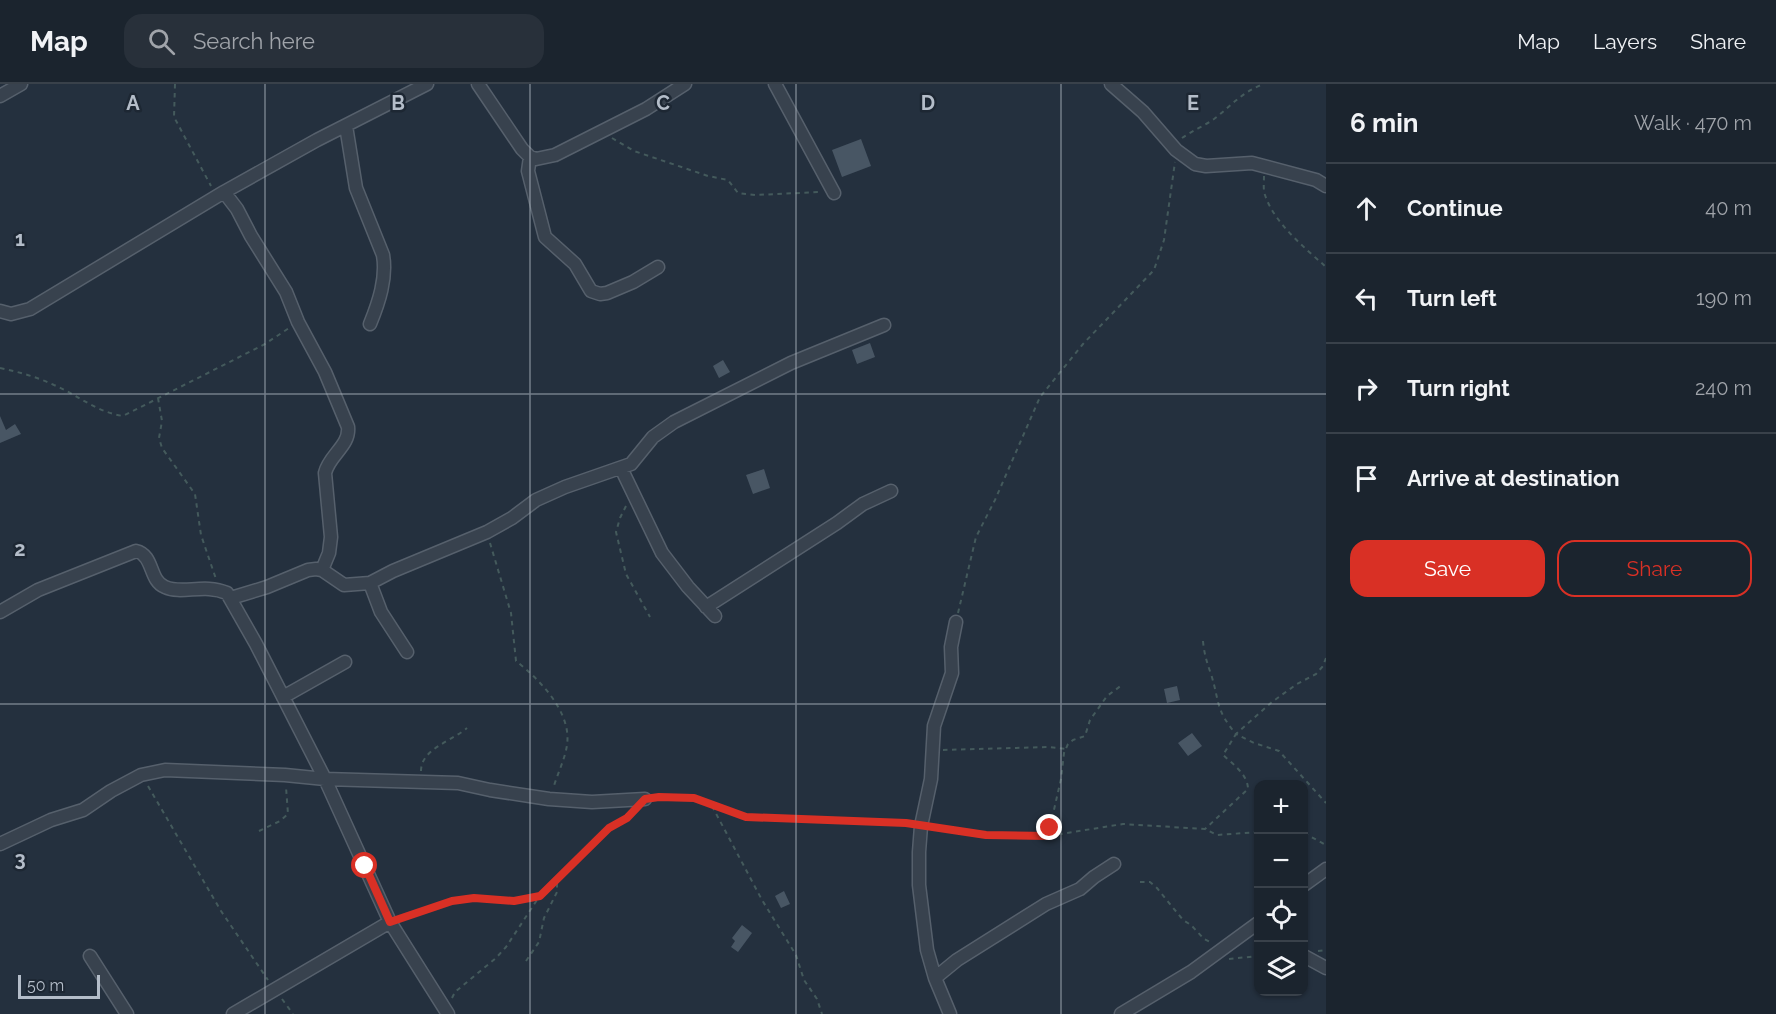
<!DOCTYPE html>
<html lang="en">
<head>
<meta charset="utf-8">
<style>
  :root { --surface:#1b242e; --page:#28303a; --text:#f1f3f6; --muted:#a0a4aa; --line:#39414a; --accent:#d93025 }
  body { margin:0; font-family:Raleway,sans-serif; background:var(--page); color:var(--text) }
  .controls { position:absolute; right:18px; bottom:18px; display:grid; overflow:hidden; border-radius:12px; box-shadow:0 2px 4px #0004 }
  .controls button { width:54px; height:54px; display:grid; place-items:center; padding:0; border:0; border-bottom:2px solid var(--line); background:var(--surface); color:var(--text); font:30px sans-serif }
  .scale { position:absolute; left:18px; bottom:15px; width:82px; box-sizing:border-box; padding-left:6px; border:3px solid #b4bdc9; border-top:0; font-size:16px; line-height:21px; white-space:nowrap; color:#b4bdc9; -webkit-text-stroke:4px #1d2733; paint-order:stroke }
  .stop { position:absolute; width:18px; height:18px; margin:-14px; border:4px solid #d93025; border-radius:50%; background:#fff }
  .stop.end { background:#d93025; border-color:#fff; box-shadow:0 2px 6px #0008 }
  .list { margin:0; padding:0; list-style:none }
  h2 { display:flex; justify-content:space-between; align-items:center; height:78px; margin:0; padding:0 24px; font-size:26px }
  h2 small { font-size:20px; font-weight:400; color:var(--muted) }
  .list li { display:grid; grid-template-columns:39px 1fr auto; gap:18px; align-items:center; box-sizing:border-box; height:90px; padding:0 24px; border-top:2px solid var(--line) }
  .list b { display:block; font-size:22px; white-space:nowrap }
  .list em { font-size:20px; font-style:normal; color:var(--muted) }
  .actions { display:flex; gap:12px; padding:18px 24px }
  .actions a { flex:1; padding:14px 0; border:2px solid var(--accent); border-radius:18px; text-align:center; font-size:21px; color:var(--accent) }
  .actions .main { background:var(--accent); color:#fff }
  .icon { flex:none; width:33px; height:33px; fill:none; stroke:currentColor; stroke-width:2; stroke-linecap:round; stroke-linejoin:round }
  .map { position:relative; flex:none; width:1326px; height:930px; overflow:hidden }
  header { display:flex; align-items:center; gap:36px; box-sizing:border-box; height:84px; padding:0 30px; background:var(--surface); border-bottom:2px solid var(--line) }
  header strong { font-size:28px }
  nav { display:flex; gap:33px; margin-inline-start:auto; font-size:21px }
  .search { width:420px; height:54px; background:var(--page); display:flex; align-items:center; gap:15px; box-sizing:border-box; padding:0 21px; border-radius:18px; color:var(--muted); font-size:22px }
  main { display:flex }
  aside { flex:1; background:var(--surface) }
  .map>svg:first-child { display:block }
  .building { fill:#485664 }
  .lines { fill:none; stroke-linecap:round; stroke-linejoin:round }
  .minor-casing { stroke:#56606c; stroke-width:15 }
  .path { stroke:#445a5c; stroke-width:2; stroke-dasharray:4.5 4.5; stroke-linecap:butt }
  .minor { stroke:#38424e; stroke-width:12 }
  .route { stroke:#d93025; stroke-width:8 }
  .grid { fill:none; stroke:#b4bdc9; stroke-width:1.5; stroke-opacity:0.55 }
  .grid-label { font-size:20px; text-anchor:middle; font-weight:bold; fill:#b4bdc9; stroke:#1d2733; stroke-width:5; stroke-linejoin:round; paint-order:stroke }
</style>
</head>
<body>
<header>
<strong>Map</strong>
<div class="search"><svg class="icon" aria-label="search" viewBox="0 0 24 24"><circle cx="10" cy="10" r="6"/><path d="M15 15l6 6"/></svg>Search here</div>
<nav><a>Map</a><a>Layers</a><a>Share</a></nav>
</header>
<main>
<div class="map">
<svg width="1326" height="930" viewBox="0 0 1326 930">
  <rect width="100%" height="100%" fill="#24303e"/>
  <path class="building" d="M861 55 871 82 842 93 832 66Z
    M870 259 875 273 857 280 852 266Z
    M723 276 730 288 719 294 713 282Z
    M0 332 6 346 15 340 21 350 0 359Z
    M764 385 770 404 753 410 746 391Z
    M1177 602 1180 616 1167 619 1164 605Z
    M1192 649 1202 662 1188 672 1178 659Z
    M784 807 790 820 781 824 775 812Z
    M742 841 752 849 738 868 731 863 735 857 732 854Z"/>
  <g class="lines">
    <defs>
      <path id="minor" d="M478 0 522 65 530 73 536 75 555 71 646 25 685 0
        M775 0 834 109
        M1111 0 1143 28 1176 66 1195 80 1206 82 1252 79 1316 96 1326 102
        M0 12 21 0
        M346 42 356 104 383 171C387 194 379 218 370 240
        M530 73 528 87 545 153 575 180 591 207 600 210 607 209 633 198 658 183
        M224 108 237 125 251 152 286 208 298 238 325 288 348 343C350 362 329 371 325 389L331 453 329 469 322 486
        M0 227 11 230 30 225 224 108 317 56 427 0
        M621 384 662 469 688 503 715 532
        M370 499 381 528 407 568
        M231 514 267 503 308 486 316 485 322 486 344 501 370 499 393 487 487 448 512 434 536 416 565 403 631 380 653 353 674 338 791 279 884 241
        M706 523 837 439 863 420 891 407
        M0 528 38 506 136 467C154 471 149 497 165 503 182 511 204 499 227 509L256 560 325 695 390 838 448 930
        M283 613 345 578
        M0 760 51 736 83 726 111 707 141 691 165 686 285 691 325 695 458 699 490 706 549 715 592 718 645 715
        M1304 801 1326 785
        M90 872 127 930
        M1304 872 1326 884
        M935 894 957 876 1046 820 1080 805 1094 793 1114 780
        M233 930 390 838
        M950 930 935 894 927 866 919 801V768L921 742 931 695 934 642 952 589 951 563 956 538
        M1121 930 1191 888 1258 839"/>
    </defs>
    <use href="#minor" class="minor-casing"/>
    <path class="path" d="M175 0 174 33 211 102
      M612 54 634 67 708 92 728 96 738 109 755 111 820 108
      M1182 54C1192 47 1204 42 1214 35 1231 22 1243 7 1264 0
      M1264 92C1264 98 1263 106 1265 111 1274 139 1305 164 1326 183
      M0 284C19 288 37 293 54 301 78 311 96 328 123 332L265 260 289 244
      M158 314 162 337 159 354 162 364 195 410 201 451 216 495
      M626 422 620 434 616 448 626 490 650 533
      M490 459 511 529 516 577C539 595 572 628 567 661 565 675 557 691 553 705
      M958 529 976 453 995 416 1040 313 1083 260 1154 186 1164 156 1175 78
      M1203 557C1204 569 1207 579 1211 590 1220 619 1215 625 1236 650L1223 671C1233 680 1248 691 1248 705L1205 745
      M1326 574 1323 582 1316 590 1297 600 1272 618 1236 650 1254 659 1279 667 1326 719
      M943 666 1049 663 1066 665
      M421 687C421 665 452 657 467 644
      M148 702 221 827 268 896
      M655 713H694L746 733 910 740
      M712 722 762 816 796 871 804 896 817 915 822 930
      M933 743 985 751 1048 752 1123 740 1205 745 1217 751 1258 748
      M259 747 280 737 288 730 286 703
      M1304 749 1326 761
      M1048 752 1061 695 1064 669 1068 660 1073 656 1085 652 1090 636 1107 612 1122 601
      M1140 798H1150L1157 804 1183 836 1191 841 1204 855 1212 859
      M401 834 452 817 474 814 514 817 540 812 609 744 627 734 634 727
      M1318 867 1326 866
      M1229 875 1258 872
      M526 877 539 858 544 834 557 808V796
      M452 914 455 908 496 874 506 863 539 813
      M282 915 293 930"/>
    <use href="#minor" class="minor"/>
  </g>
  <g class="lines">
    <path class="route" d="M365 782 390 838 452 817 474 814 514 817 540 812 609 744 627 734 645 715 659 713 694 714 746 733 906 739 986 751 1048 752 1050 744"/>
  </g>
  <path class="grid" d="M265 0V930M530 0V930M796 0V930M1061 0V930M0 310H1326M0 620H1326"/>
  <g class="grid-label">
    <text x="133" y="26">A</text>
    <text x="398" y="26">B</text>
    <text x="663" y="26">C</text>
    <text x="928" y="26">D</text>
    <text x="1193" y="26">E</text>
    <text x="20" y="162">1</text>
    <text x="20" y="472">2</text>
    <text x="20" y="782">3</text>
  </g>
</svg>
<div class="controls">
<button>+</button>
<button>−</button>
<button><svg class="icon" aria-label="locate" viewBox="0 0 24 24"><circle cx="12" cy="12" r="6"/><path d="M12 2v4M12 18v4M2 12h4M18 12h4"/></svg></button>
<button><svg class="icon" aria-label="layers" viewBox="0 0 24 24"><path d="M12 4l9 5-9 5-9-5zM3 14l9 5 9-5"/></svg></button>
</div>
<div class="scale">50 m</div>
<div class="stop" style="left:365px;top:782px"></div>
<div class="stop end" style="left:1050px;top:744px"></div>
</div>
<aside>
<h2>6 min<small>Walk · 470 m</small></h2>
<ul class="list">
<li><svg class="icon" aria-label="ahead" viewBox="0 0 24 24"><path d="M12 20V5M6 11l6-6 6 6"/></svg><div><b>Continue</b></div><em>40 m</em></li>
<li><svg class="icon" aria-label="left" viewBox="0 0 24 24"><path d="M17 20v-9H6M10 6l-5 5 5 5"/></svg><div><b>Turn left</b></div><em>190 m</em></li>
<li><svg class="icon" aria-label="right" viewBox="0 0 24 24"><path d="M7 20v-9h11M14 6l5 5-5 5"/></svg><div><b>Turn right</b></div><em>240 m</em></li>
<li><svg class="icon" aria-label="arrive" viewBox="0 0 24 24"><path d="M6 21V4h12l-3 4 3 4H6"/></svg><div><b>Arrive at destination</b></div></li>
</ul>
<div class="actions"><a class="main">Save</a><a>Share</a></div>
</aside>
</main>
</body>
</html>
